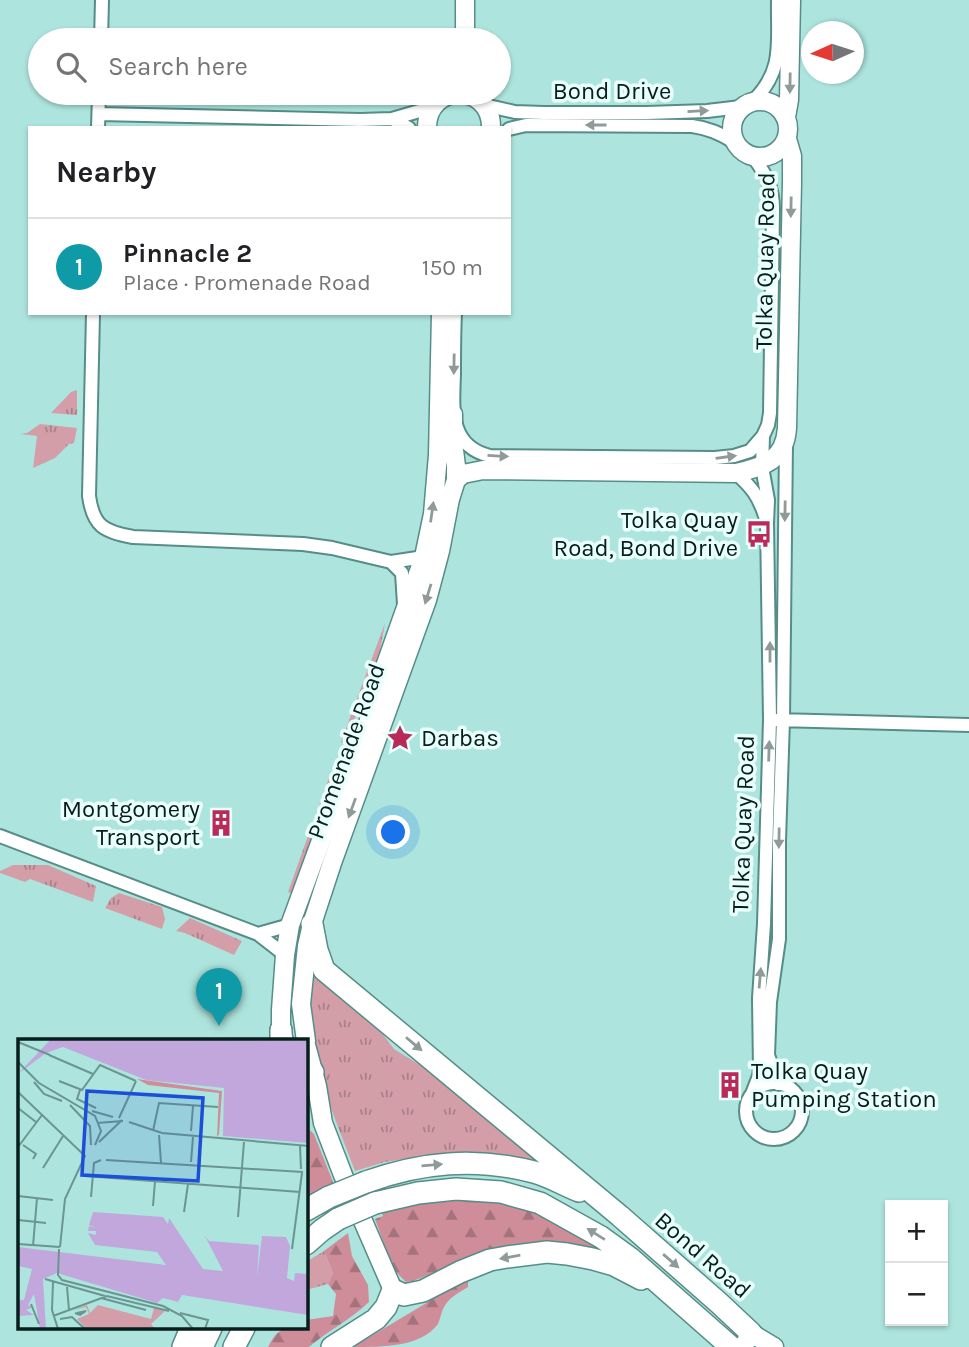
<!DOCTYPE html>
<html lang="en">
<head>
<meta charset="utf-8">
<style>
  :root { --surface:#fff; --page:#f6f6f6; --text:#202124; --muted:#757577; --line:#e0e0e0; --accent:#0f766e }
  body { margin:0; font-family:Karla,sans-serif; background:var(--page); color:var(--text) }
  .controls { position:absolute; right:21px; bottom:21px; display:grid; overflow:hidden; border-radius:0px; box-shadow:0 2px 5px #0004 }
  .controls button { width:63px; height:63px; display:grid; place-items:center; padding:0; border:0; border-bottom:2px solid var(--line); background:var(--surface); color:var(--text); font:35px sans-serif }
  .compass { position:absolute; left:801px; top:21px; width:63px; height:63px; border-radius:50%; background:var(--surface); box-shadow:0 2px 5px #0004; rotate:267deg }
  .you { position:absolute; left:394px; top:833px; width:24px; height:24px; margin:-18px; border:5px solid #fff; border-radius:50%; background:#1a73e8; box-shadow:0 0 0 10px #1a73e833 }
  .badge { display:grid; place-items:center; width:46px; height:46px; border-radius:50%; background:var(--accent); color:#fff; font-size:23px; font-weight:700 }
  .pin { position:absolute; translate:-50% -58px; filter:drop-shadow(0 2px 4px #0008) }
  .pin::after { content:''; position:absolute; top:37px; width:24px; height:21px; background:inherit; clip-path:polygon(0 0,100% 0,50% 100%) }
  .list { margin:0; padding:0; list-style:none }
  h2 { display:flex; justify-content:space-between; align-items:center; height:91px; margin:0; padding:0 28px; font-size:30px }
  h2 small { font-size:23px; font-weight:400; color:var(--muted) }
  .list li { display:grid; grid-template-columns:46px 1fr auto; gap:21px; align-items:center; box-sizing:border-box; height:98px; padding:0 28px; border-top:2px solid var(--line) }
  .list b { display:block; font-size:26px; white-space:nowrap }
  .list p { margin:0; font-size:23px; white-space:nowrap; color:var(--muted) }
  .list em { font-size:23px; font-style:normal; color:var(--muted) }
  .icon { flex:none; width:38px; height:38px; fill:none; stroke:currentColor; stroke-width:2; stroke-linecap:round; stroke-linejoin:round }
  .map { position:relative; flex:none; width:969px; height:1347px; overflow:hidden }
  .search { position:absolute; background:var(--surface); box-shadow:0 2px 5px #0004; left:28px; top:28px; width:483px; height:77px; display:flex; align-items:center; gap:18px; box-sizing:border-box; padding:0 24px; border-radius:38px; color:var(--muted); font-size:26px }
  .panel { position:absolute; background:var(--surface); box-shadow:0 2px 5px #0004; left:28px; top:126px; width:483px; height:189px; border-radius:0px }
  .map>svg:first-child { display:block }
  .grass { fill:url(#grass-tufts) }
  .forest { fill:url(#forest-firs) }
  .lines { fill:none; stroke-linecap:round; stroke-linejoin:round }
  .street-casing { stroke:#568d87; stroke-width:16 }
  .secondary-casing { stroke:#568d87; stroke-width:21 }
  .highway-casing { stroke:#568d87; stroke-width:24 }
  .street { stroke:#fff; stroke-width:12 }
  .secondary { stroke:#fff; stroke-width:18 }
  .highway { stroke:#fff; stroke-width:21 }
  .highway-bridge-casing { stroke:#568d87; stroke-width:24; stroke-linecap:butt }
  .highway-bridge { stroke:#fff; stroke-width:21 }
  .oneway { fill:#8f9a99 }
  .labels { text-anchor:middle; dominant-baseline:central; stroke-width:7; stroke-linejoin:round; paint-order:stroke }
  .street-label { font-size:24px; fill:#071e1c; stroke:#e8fffc }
  .poi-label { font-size:24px; fill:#071e1c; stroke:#e8fffc; text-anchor:end }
  .inset-river { fill:none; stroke:#c1a7dc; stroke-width:3.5 }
  .inset-road { fill:none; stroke:#6b9590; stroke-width:2 }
  .view { fill:#1d4ed8; fill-opacity:0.15; stroke:#1d4ed8; stroke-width:3.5 }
  .inset-edge { fill:none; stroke:#071e1c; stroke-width:3.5 }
</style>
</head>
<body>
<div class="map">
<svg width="969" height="1347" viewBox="0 0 969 1347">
  <defs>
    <pattern id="grass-tufts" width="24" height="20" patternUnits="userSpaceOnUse" patternTransform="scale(1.75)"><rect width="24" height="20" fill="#d39ea7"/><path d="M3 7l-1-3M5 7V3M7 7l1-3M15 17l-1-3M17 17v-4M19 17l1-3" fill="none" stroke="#a98087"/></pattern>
    <pattern id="forest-firs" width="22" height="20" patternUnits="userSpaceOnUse" patternTransform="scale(1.75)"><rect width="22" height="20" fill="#ce8d99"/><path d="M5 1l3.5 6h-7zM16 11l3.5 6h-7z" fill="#a5737c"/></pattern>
  </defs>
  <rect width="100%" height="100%" fill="#ade5de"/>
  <path class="grass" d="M77 390V415L51 413 71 392Z
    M40 424 77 428 74 443 69 444 55 458 33 468 37 436 20 434 27 433Z
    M385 623 379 655 371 683 343 743 341 742Z
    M331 772 333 774 317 833 295 895 288 892Z
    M13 865H48L96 886 93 902 30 879 25 882 0 873V871Z
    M119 893 162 907 165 919 162 929 105 908 111 898Z
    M190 918 242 941 234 955 185 933 176 931Z
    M311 973 314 974 378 1028 394 1049 428 1070 546 1169 480 1159 411 1158 385 1162 355 1171C332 1109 300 1042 311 973Z
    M324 1251 333 1273 328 1284 306 1290V1262Z"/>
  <path class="forest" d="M306 1127 314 1134 333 1182 332 1185 306 1203Z
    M427 1200H477L500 1202 529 1207 615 1253 466 1260 413 1281 406 1282 393 1269 375 1219 383 1216 381 1211Z
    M348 1233 352 1256 368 1285 369 1302C350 1320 329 1330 309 1347H268C279 1326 284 1328 306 1328V1320L333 1316 336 1294 328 1284 333 1273 324 1251Z
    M468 1278V1287C458 1293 448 1298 443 1309 441 1314 440 1319 438 1324 421 1347 383 1347 353 1347Z"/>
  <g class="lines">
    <defs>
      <path id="street" d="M101 40 102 0
        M753 101C785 70 777 41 778 0
        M484 105 515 112 544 113H647L707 111 741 107
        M99 114 360 120 392 119
        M98 128 99 93
        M409 128 392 119 433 107
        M509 129 526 125 692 126C708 128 720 133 734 142
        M93 313 89 496C93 526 104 532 133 537L303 544 332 548 391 562 424 557
        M455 313C454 334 454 354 454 374 453 408 448 446 490 456L715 458 734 456 750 451 763 436
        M736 473C752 488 758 495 765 516
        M391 562 402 573 404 604
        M777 720 969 725
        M0 836 258 934 285 955
        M258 934 290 925
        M746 1111a28 28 0 1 1 56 0a28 28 0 1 1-56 0Z
        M778 1084 768 1055 770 1002 779 939V841L783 720 786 443
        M752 1094 759 1076 760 1069 759 998 764 924 770 720 767 523 768 500 762 467 763 436 768 425 770 413 773 209C773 187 766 174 753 157"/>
      <path id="secondary" d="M465 40V0
        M732 129a28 28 0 1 1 56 0a28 28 0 1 1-56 0Z
        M786 117 789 100 791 0
        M427 128C427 82 492 83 491 128
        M456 480 463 474 483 470 736 473C764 467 785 460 787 428L792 182V156L787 139
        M284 1041 281 1030V1010L285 955 290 925 323 835 328 828 367 728 376 692 424 557 433 514 438 455 441 313
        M306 1041 301 1004 307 946 312 924 332 863 427 600 440 551 450 499 456 480V466L453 442V414
        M306 1045 317 1086 323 1123 343 1175 393 1290
        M743 1347 751 1333 774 1347"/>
      <path id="highway" d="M312 924 317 950 324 970 620 1216 719 1303 751 1333
        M281 1041V1030
        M306 1074 313 1072
        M366 1182C422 1162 475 1157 534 1172 549 1176 564 1185 579 1191
        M375 1203 418 1193 456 1189 501 1192 540 1203 601 1237 630 1258 731 1347
        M306 1210 329 1197
        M306 1244 322 1230 338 1219
        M183 1347 191 1328
        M202 1347 211 1328
        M234 1347 244 1328
        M332 1347 376 1319 386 1307 393 1290 404 1295 423 1291 460 1272 490 1260 507 1257 547 1252 567 1254 593 1259 614 1265 641 1279"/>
    </defs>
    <use href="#street" class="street-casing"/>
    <use href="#secondary" class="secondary-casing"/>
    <use href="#highway" class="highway-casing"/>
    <use href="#street" class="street"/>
    <use href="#secondary" class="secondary"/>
    <use href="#highway" class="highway"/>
    <defs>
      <path id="highway-bridge" d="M329 1197 366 1182
        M338 1219 375 1203"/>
    </defs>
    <use href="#highway-bridge" class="highway-bridge-casing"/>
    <use href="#highway-bridge" class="highway-bridge"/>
  </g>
  <defs><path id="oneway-solid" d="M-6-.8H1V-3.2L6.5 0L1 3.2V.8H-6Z" transform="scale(1.75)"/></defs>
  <g class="oneway">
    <use href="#oneway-solid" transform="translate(790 83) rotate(91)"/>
    <use href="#oneway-solid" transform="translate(698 111) rotate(-3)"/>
    <use href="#oneway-solid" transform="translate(596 125) rotate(180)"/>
    <use href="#oneway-solid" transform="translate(791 207) rotate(91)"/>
    <use href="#oneway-solid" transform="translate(454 364) rotate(91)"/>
    <use href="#oneway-solid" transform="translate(498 456) rotate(3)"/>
    <use href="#oneway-solid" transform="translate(726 457) rotate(-8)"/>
    <use href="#oneway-solid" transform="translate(785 511) rotate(91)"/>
    <use href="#oneway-solid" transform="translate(432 512) rotate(-82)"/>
    <use href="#oneway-solid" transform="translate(428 594) rotate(107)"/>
    <use href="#oneway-solid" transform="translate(770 652) rotate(-90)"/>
    <use href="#oneway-solid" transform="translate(769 751) rotate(-88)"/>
    <use href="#oneway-solid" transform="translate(352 808) rotate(110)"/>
    <use href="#oneway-solid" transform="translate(779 838) rotate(91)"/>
    <use href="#oneway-solid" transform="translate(760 978) rotate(-85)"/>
    <use href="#oneway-solid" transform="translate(414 1044) rotate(40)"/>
    <use href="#oneway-solid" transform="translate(432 1165) rotate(-5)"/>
    <use href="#oneway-solid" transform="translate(596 1234) rotate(-148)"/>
    <use href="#oneway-solid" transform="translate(510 1257) rotate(170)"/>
    <use href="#oneway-solid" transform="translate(671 1261) rotate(41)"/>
  </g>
  <defs>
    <symbol id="bus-bare" viewBox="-9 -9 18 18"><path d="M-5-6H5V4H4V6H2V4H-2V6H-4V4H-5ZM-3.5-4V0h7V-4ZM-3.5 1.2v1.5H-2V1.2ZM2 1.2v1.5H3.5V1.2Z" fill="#b92a58" stroke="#e8fffc" stroke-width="2.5" paint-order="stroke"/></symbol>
    <symbol id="sight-bare" viewBox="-9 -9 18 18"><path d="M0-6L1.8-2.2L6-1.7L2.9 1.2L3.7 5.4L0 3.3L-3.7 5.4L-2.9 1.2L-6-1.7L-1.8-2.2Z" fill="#b92a58" stroke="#e8fffc" stroke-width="2.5" paint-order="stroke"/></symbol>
    <symbol id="building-bare" viewBox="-9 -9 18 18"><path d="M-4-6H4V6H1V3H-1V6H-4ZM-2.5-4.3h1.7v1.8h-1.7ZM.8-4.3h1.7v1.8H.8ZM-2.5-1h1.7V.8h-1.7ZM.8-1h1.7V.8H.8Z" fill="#b92a58" stroke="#e8fffc" stroke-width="2.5" paint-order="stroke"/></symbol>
  </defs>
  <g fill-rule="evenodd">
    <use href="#bus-bare" x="740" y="515" width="38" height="38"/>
    <use href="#sight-bare" x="381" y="719" width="38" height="38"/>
    <use href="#building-bare" x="202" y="804" width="38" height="38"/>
    <use href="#building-bare" x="711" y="1066" width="38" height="38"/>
  </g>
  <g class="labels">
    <g class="street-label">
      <text x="612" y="91">Bond Drive</text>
      <text transform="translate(765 261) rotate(-89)">Tolka Quay Road</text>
      <text transform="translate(346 751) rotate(-70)">Promenade Road</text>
      <text transform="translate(743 824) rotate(-88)">Tolka Quay Road</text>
      <text transform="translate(703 1255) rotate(41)">Bond Road</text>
    </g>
    <g class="poi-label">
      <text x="738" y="520">Tolka Quay<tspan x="738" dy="28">Road, Bond Drive</tspan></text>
      <text x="421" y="738" text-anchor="start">Darbas</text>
      <text x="200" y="809">Montgomery<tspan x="200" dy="28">Transport</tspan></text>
      <text x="751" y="1071" text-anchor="start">Tolka Quay<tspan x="751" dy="28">Pumping Station</tspan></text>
    </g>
  </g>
  <g transform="translate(18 1039)">
    <rect width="290" height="290" fill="#ade5de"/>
    <path d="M69 266 72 274 80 266 133 280 136 269 147 272 133 285 137 290H69L59 280 71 275 68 268 56 271Z" fill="#d39ea7"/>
    <path d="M119 40 204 52 201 95 199 98 201 54 130 46Z" fill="#ce8d99"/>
    <path d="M33 0 290 2V104L205 97 206 49 128 41 45 8 28 14 0 35ZM75 173 145 178 150 185 151 179 185 230 205 232 187 197 191 202 241 206 239 238 244 197 268 198 272 207 269 239 276 242 277 234 290 235V276L164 256 160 263 145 259 139 264 39 234 25 240 28 290H22L16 255 10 266 15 268 8 271 16 276 0 277V261H6L14 230 0 227V208L148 226 139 213 77 206 70 194 78 196V192H70L71 187 79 189 71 186Z" fill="#c1a7dc"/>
    <path class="inset-river" d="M78 194 145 206 178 244 291 256"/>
    <path class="inset-road" d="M0 3 32 16M31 16 75 35M0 23 21 44 77 77 83 92 77 106M41 42 64 51 82 26 118 42M16 43 26 55 44 62M62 51 59 60 78 69M0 53 67 117 47 160 42 208M52 66 72 87 73 106M0 69 18 83M74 72 95 78M101 79 118 42M111 83 144 94 291 107M79 84 105 82M135 92 141 64 200 68M173 92 175 67M141 96 143 124M81 103 104 81M5 106 18 115 15 120M282 107 283 130M0 108 24 76M88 121 285 133M173 123 175 98M25 129 45 97M67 137 282 153M0 157 35 161M73 158 76 124 83 121M135 167 137 142M166 173 170 145M220 178 226 103M0 181 28 184M0 205 42 208M15 207 19 159M41 210 40 236 44 241 145 267 164 277 175 290M274 210 284 134M27 240 87 257M35 243 34 271 40 290M49 248 51 271M83 259 128 271M13 265 21 285M57 274 62 276 68 272 59 274M162 274 190 281 187 290M35 277 89 257 151 272M42 280 54 278 67 290"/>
    <path class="view" d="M69 52 185 59 180 142 64 136Z"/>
    <rect width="290" height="290" class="inset-edge"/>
  </g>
</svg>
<div class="controls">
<button>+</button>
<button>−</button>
</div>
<svg class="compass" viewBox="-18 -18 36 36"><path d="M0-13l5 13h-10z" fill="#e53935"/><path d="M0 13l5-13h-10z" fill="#757577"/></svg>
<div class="you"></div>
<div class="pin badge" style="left:219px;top:1026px;background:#0f9aa8">1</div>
<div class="search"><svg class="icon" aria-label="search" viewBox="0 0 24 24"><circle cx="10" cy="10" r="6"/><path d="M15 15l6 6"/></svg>Search here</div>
<section class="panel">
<h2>Nearby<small></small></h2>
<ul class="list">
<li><span class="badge" style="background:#0f9aa8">1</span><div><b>Pinnacle 2</b><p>Place · Promenade Road</p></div><em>150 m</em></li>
</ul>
</section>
</div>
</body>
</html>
